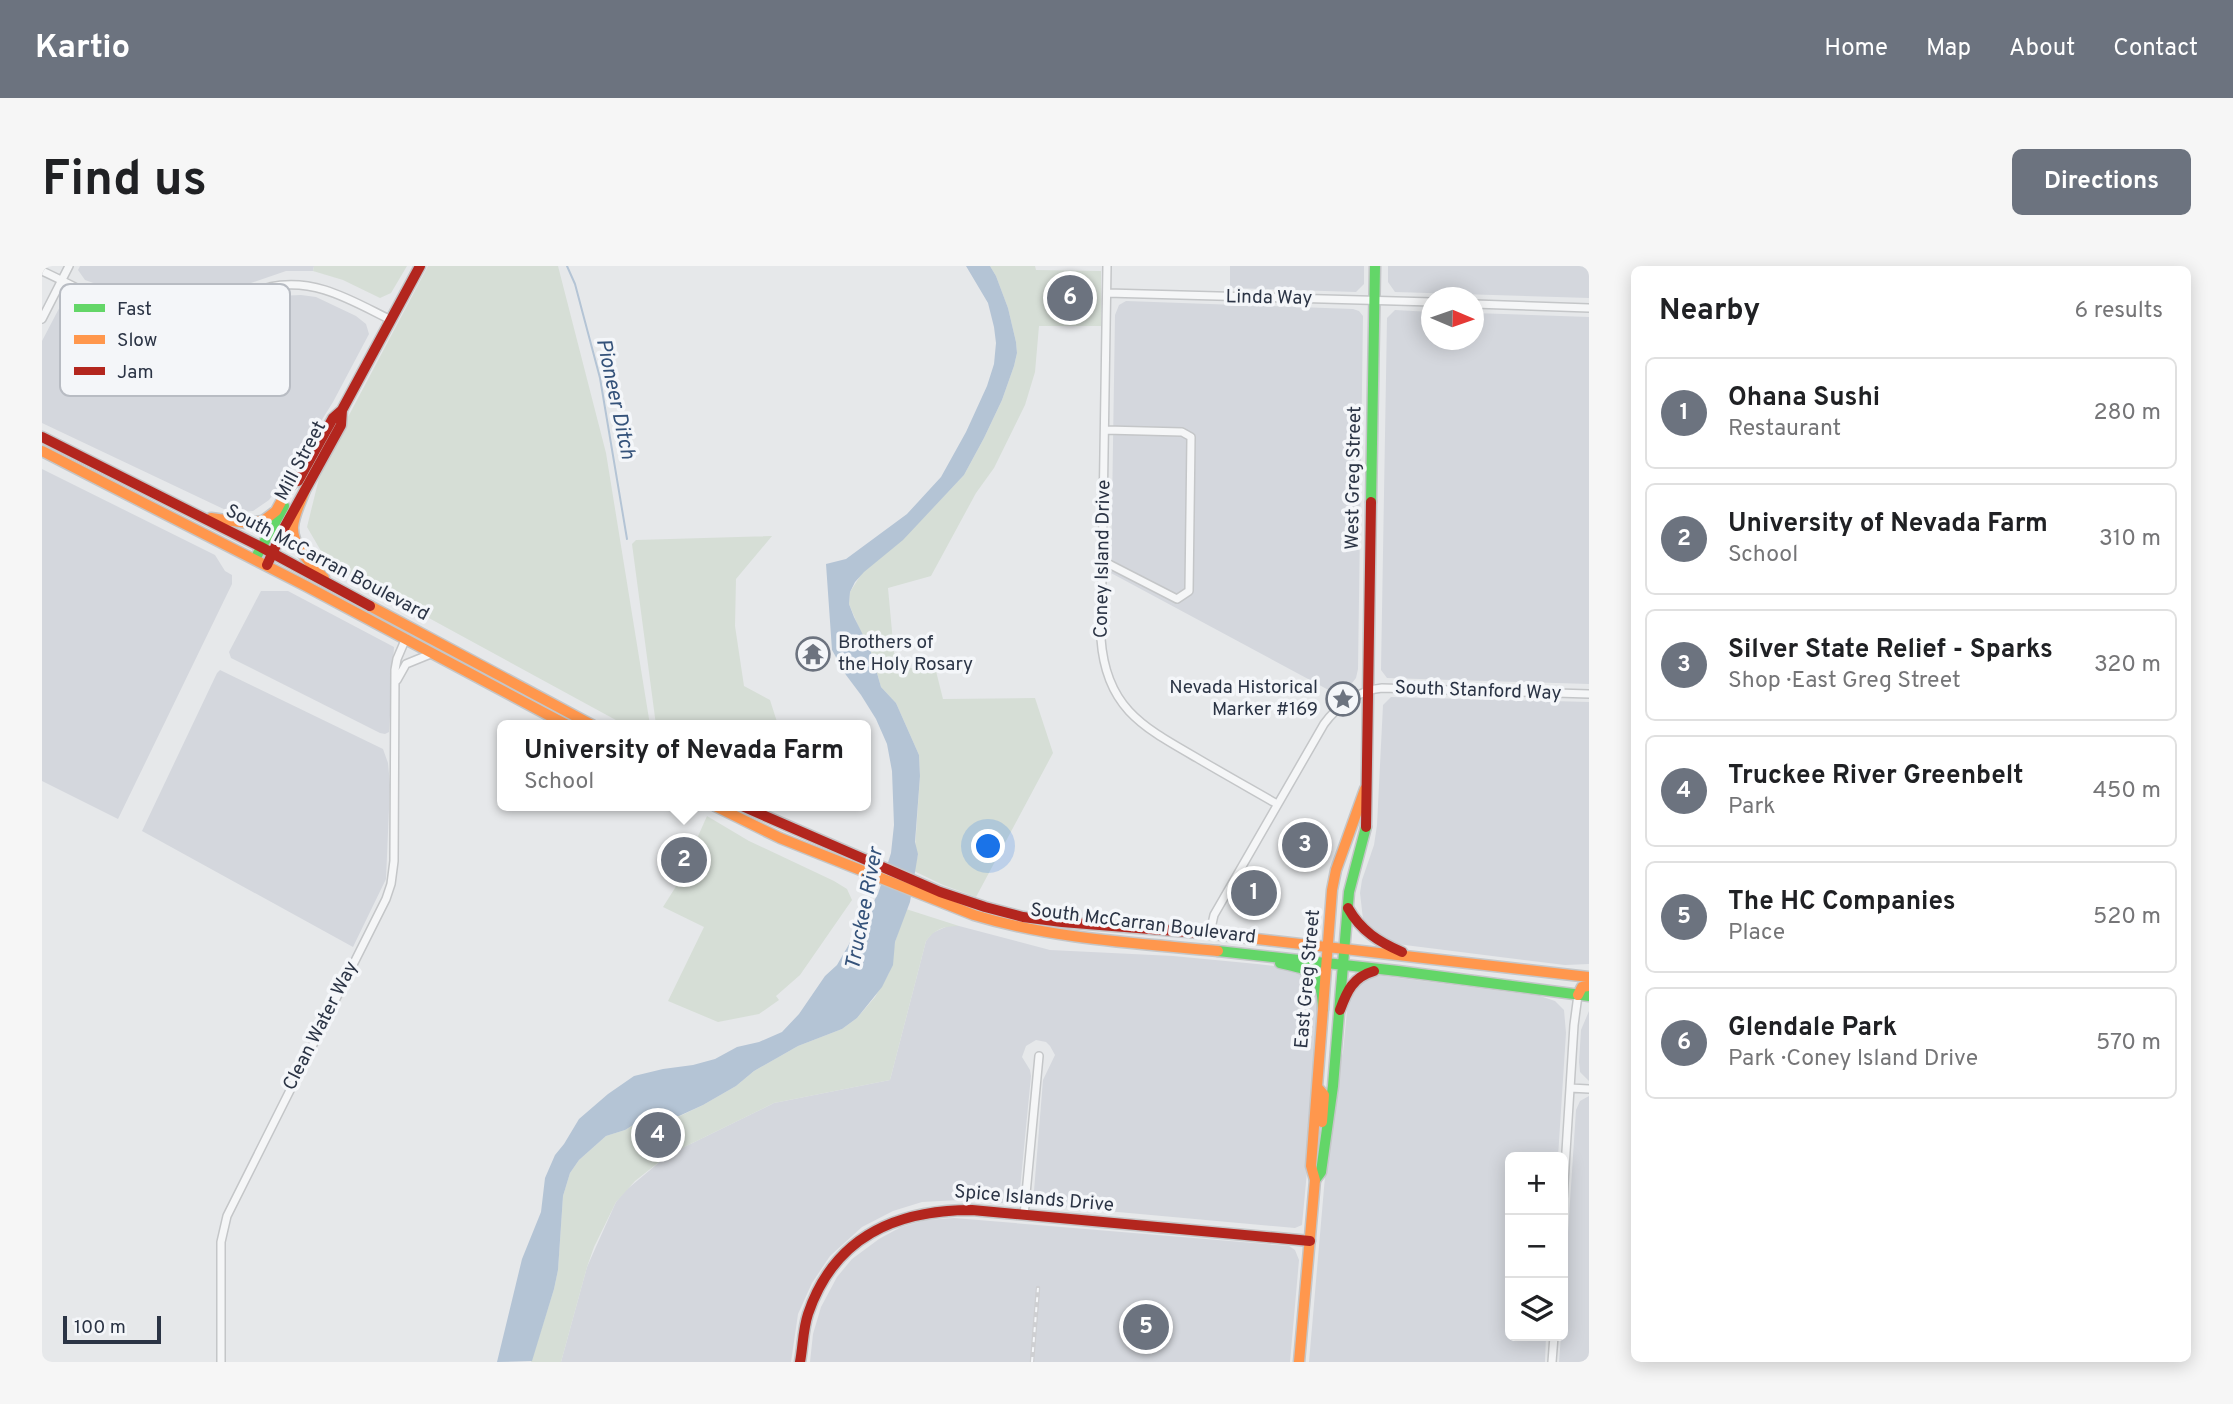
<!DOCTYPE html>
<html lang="en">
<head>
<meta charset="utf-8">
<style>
  :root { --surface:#fff; --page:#f6f6f6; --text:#202124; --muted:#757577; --line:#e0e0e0; --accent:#6c737f }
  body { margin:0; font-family:Overpass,sans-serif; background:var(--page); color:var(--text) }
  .controls { position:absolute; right:21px; bottom:21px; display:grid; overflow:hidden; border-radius:10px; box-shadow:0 4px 18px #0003 }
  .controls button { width:63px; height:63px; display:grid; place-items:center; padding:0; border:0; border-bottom:2px solid var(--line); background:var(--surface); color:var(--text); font:35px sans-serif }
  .compass { position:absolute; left:1379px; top:21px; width:63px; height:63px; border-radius:50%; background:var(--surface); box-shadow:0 4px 18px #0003; rotate:92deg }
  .scale { position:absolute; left:21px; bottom:18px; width:98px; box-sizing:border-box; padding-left:7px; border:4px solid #2b3445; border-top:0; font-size:19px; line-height:24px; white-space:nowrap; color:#2b3445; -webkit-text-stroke:5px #f4f6f9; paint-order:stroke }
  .you { position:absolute; left:947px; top:581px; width:24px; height:24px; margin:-18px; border:5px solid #fff; border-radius:50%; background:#1a73e8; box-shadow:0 0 0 10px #1a73e833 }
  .badge { display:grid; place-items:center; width:46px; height:46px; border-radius:50%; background:var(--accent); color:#fff; font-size:23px; font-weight:700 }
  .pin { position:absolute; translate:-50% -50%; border:4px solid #fff; box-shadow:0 2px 7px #0006 }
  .popup { position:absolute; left:455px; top:454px; width:374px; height:91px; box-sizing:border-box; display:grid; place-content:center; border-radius:10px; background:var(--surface); filter:drop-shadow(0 2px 5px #0005); font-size:23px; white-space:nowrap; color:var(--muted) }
  .popup b { font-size:26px; color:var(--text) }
  .popup::after { content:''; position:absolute; left:50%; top:100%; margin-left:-14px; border:14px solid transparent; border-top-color:var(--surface) }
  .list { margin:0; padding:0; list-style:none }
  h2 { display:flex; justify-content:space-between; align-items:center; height:91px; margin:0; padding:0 28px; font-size:30px }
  h2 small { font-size:23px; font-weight:400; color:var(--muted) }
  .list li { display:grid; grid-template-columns:46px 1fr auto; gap:21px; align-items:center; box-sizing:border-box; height:112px; margin:0 14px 14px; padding:0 14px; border:2px solid var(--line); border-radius:10px }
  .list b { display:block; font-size:26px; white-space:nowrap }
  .list p { margin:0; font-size:23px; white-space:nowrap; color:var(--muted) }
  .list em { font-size:23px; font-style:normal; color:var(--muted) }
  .icon { flex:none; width:38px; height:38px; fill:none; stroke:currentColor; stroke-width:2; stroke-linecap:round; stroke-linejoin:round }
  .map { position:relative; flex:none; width:1547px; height:1096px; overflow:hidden; border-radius:10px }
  header { display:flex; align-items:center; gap:42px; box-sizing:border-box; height:98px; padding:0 35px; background:var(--accent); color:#fff }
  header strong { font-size:33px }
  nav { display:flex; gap:38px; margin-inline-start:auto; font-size:24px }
  .intro { display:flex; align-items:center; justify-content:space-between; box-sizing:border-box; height:168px; padding:0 42px }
  h1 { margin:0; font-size:49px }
  .button { padding:18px 32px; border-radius:10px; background:var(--accent); color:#fff; font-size:24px; font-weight:700 }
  main { display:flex; gap:42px; padding:0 42px }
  aside { flex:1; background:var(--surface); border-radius:10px; box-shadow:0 4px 18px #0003 }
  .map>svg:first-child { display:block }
  .built { fill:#d4d7dd }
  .green { fill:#d6ded6 }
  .water { fill:#b4c4d5 }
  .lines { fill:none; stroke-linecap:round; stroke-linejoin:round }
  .stream { stroke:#b4c4d5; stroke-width:2 }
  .street-casing { stroke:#c4c6c8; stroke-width:10 }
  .fast-casing { stroke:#c4c6c8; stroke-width:13 }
  .slow-casing { stroke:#c4c6c8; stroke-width:13 }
  .jam-casing { stroke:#c4c6c8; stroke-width:13 }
  .street { stroke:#f5f6f7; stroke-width:7 }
  .fast { stroke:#63d668; stroke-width:10 }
  .slow { stroke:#ff974d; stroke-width:10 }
  .jam { stroke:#b3261e; stroke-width:10 }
  .rail-casing { stroke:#cecfd2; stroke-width:4.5 }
  .rail { stroke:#f4f6f9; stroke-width:2; stroke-dasharray:5; stroke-linecap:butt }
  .labels { text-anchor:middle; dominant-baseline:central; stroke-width:7; stroke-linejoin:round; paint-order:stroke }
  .street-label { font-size:19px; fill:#2b3445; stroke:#f4f6f9 }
  .poi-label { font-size:19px; fill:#2b3445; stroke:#f4f6f9; text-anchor:start }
  .water-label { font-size:21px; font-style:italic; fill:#34527a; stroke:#f4f6f9 }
  .key { fill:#f4f6f9; stroke:#b8bcc3; stroke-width:2 }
  .key-label { font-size:19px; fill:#2b3445 }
</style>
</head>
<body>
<header>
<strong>Kartio</strong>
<nav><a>Home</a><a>Map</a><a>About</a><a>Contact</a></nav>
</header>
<div class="intro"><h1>Find us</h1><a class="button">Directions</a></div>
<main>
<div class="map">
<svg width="1547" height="1096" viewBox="0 0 1547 1096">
  <rect width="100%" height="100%" fill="#e6e8ea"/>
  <path class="built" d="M38 0H272L271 5H244L151 37 119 41 43 14 36 4Z
    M1188 0H1322V18L1314 26 1188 22Z
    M1346 0H1547V32L1353 26 1346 16Z
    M259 29 274 31 314 50 324 58 327 68 291 136 243 213 227 234 211 245 190 247 0 157V75L23 31 33 30 88 55 109 60H133L237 30Z
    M1084 35 1311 43 1317 45 1321 50 1316 403 1314 412 1310 417 1294 428 1069 307 1073 49 1077 39Z
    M1353 44 1389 46 1390 74H1432V47L1547 51V418L1345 412 1339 404 1345 52Z
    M0 203 173 289 183 305 190 309V318L76 553 0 515Z
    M219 325H246L352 381 347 466 343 468 338 467 189 392 187 386Z
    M178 404 341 483 346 497 348 519 344 613 311 681 100 565 175 407Z
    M1349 431 1547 436V698L1523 699 1355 678 1342 672 1321 653 1318 627 1320 614 1332 579 1335 559 1341 439Z
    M906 660H917L1008 684 1131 690 1215 698 1251 702 1270 710 1277 724 1270 852 1260 959 1253 962 999 939 994 934 992 925 1001 814 1013 789 1008 780 1004 776 994 774 984 780 980 791 988 804 989 810 978 923 975 932 972 935 962 937 917 934 880 936 851 945 820 961 788 990 770 1017 756 1048 749 1096H519L545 1001 574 936 583 925 626 889 732 837 848 814 884 675 890 667Z
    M1334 709 1498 730 1513 735 1522 744 1524 767 1516 891H1468V1070H1504L1503 1096H1267L1284 899 1297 801 1301 786 1306 734 1315 714Z
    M1547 745V815L1538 806 1537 796 1539 764Z
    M1547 830V1096H1517L1519 1070H1521V1043L1534 844 1538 835Z
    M912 952 1247 980 1253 984 1257 994 1248 1096H768L771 1068 779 1041 795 1011 810 993 837 973 859 961 884 954Z"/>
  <path class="green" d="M272 0H365L349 27 338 32 301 14 271 5Z
    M386 0H516L564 187 608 459H583L286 297 265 261 280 200Z
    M948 0H993L994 4 1059 5V60H997L993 106 983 139 952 202 934 227 889 310 846 322 852 387 868 402 894 405 901 433 993 432 1011 487 934 631 901 619 872 605 876 588 873 582 878 510 877 489 854 437 839 421 828 383 820 369 807 338 808 326 820 307 881 252 922 209 942 172 960 134 972 100 975 87 974 76 966 42 954 10Z
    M730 270 694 313 693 360 702 420 728 434 736 459H614L590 278 594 274Z
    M665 550 707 575 792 615 805 623 810 634 758 709 734 730 737 734 717 748 676 756 626 735 662 661 621 641 633 622Z
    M864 643 917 660C902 660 893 663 884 675L848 814 732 837 626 889 593 915 574 936 552 981 545 1001 519 1096H489L512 1023 516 1004 521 930 528 907 537 894 564 870 583 864 596 856 638 850 661 839 694 820 712 805 756 780 800 763 815 752 833 731 847 707 853 676Z"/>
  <path class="water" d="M924 0H948L954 10 966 42 974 76 975 87 972 100 960 134 942 172 922 209 861 274 822 306 813 316 808 326 807 338 812 351 828 383 839 421 854 437 877 489 878 510 873 576 876 588 868 636 853 676 851 699 840 721 815 752 800 763 756 780 712 805 694 820 661 839 637 850 596 856 583 864 564 870 537 894 528 907 521 930 516 1004 512 1023 490 1095 455 1096 480 993 499 946 503 912 513 889 522 878 537 853 566 828 592 810 621 803 651 799 673 793 695 781 717 776 740 766 757 748 783 710 795 699 836 628 849 587 852 559 850 505 845 478 834 453 819 429 804 409 790 384 784 298 804 293 865 248 899 211 924 166 945 120 952 98 954 77 952 61 946 37Z"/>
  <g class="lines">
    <path class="stream" d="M525 0 533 18 558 112 585 273"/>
    <defs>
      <path id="street" d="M1065 0 1059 373C1064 442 1101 461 1155 492 1182 508 1209 523 1235 538
        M0 5C36 21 80 50 119 50 141 50 161 42 182 36 197 31 212 25 228 21 273 11 310 35 349 54
        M1065 27 1390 36
        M1432 38 1547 42
        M0 53 27 0
        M1061 295 1135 333 1147 325 1149 171 1140 166 1064 164
        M355 414 364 398 391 387
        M1168 667 1172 649 1282 458C1295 440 1317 424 1340 422L1547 428
        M1528 822 1547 823
        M1521 933 1532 759 1536 729
        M982 949 997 790
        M179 1096V976L185 950 344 633 349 618 352 595 353 404 355 393 364 372
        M1510 1096 1512 1070"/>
      <path id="fast" d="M1329 236 1333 0
        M213 293 242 240
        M1176 685 1356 705 1547 730
        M1238 697C1271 704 1280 707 1281 743
        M1273 914 1279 906 1291 820 1307 626 1324 561"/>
      <path id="slow" d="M0 185 264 320 525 459
        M263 224C259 236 252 248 251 261 250 280 270 299 282 312
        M169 252 205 257 221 255 234 245 247 221 259 210
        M328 340 550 459
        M673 540 738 572 932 649C1011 673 1094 677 1176 685
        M1171 668 1547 711
        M1536 729 1540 721 1547 720
        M1276 822 1282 829 1280 856
        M1257 1096 1273 914 1269 900 1290 624 1294 604 1323 523"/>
      <path id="jam" d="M0 171 219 281 328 340
        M256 215 291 152 300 144 378 0
        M225 299 241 264 299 159 300 144
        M700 540 898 626 943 641 981 651 1020 656 1171 668
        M1324 561 1329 236
        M1306 642C1319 665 1337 676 1360 686
        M1298 744C1305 725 1311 711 1332 705
        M758 1096C761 1080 761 1063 766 1048 792 971 853 944 930 944L1268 975"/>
    </defs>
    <use href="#street" class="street-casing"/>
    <use href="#fast" class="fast-casing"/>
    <use href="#slow" class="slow-casing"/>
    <use href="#jam" class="jam-casing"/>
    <use href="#street" class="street"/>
    <use href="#fast" class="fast"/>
    <use href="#slow" class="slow"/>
    <use href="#jam" class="jam"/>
    <defs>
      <path id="rail" d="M990 1096 996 1022"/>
    </defs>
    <use href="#rail" class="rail-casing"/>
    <use href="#rail" class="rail"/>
  </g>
  <defs>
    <symbol id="temple-ring" viewBox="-11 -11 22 22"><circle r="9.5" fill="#f4f6f9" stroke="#6c737f" stroke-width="1.5"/><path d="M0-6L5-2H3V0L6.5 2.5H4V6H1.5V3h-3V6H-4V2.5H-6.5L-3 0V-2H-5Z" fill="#6c737f"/></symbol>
    <symbol id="sight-ring" viewBox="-11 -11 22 22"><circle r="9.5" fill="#f4f6f9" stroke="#6c737f" stroke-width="1.5"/><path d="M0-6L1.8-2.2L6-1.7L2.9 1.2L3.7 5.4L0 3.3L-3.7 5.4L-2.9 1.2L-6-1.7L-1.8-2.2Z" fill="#6c737f"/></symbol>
  </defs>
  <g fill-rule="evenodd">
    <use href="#temple-ring" x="752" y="369" width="38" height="38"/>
    <use href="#sight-ring" x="1282" y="414" width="38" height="38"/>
  </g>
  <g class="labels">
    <g class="street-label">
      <text transform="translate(1227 32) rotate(1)">Linda Way</text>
      <text transform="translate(259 195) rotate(-62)">Mill Street</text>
      <text transform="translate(1312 212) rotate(-89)">West Greg Street</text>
      <text transform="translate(1061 293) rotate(-89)">Coney Island Drive</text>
      <text transform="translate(285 297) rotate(28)">South McCarran Boulevard</text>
      <text transform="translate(1436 425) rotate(2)">South Stanford Way</text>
      <text transform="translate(1101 658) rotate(7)">South McCarran Boulevard</text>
      <text transform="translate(1266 713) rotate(-85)">East Greg Street</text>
      <text transform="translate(279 760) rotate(-63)">Clean Water Way</text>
      <text transform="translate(992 933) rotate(5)">Spice Islands Drive</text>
    </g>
    <g class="poi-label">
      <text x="796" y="377">Brothers of<tspan x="796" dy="22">the Holy Rosary</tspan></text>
      <text x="1276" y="422" text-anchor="end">Nevada Historical<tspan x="1276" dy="22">Marker #169</tspan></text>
    </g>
    <g class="water-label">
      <text transform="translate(573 133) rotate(78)">Pioneer Ditch</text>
      <text transform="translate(823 643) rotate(-79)">Truckee River</text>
    </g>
  </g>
  <rect x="18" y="18" width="230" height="112" rx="10" class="key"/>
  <rect x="32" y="38" width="31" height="8" fill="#63d668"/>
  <rect x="32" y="69" width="31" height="9" fill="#ff974d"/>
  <rect x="32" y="101" width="31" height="8" fill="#b3261e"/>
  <g class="key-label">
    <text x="75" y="49">Fast</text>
    <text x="75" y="80">Slow</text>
    <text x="75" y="112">Jam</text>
  </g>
</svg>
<div class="controls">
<button>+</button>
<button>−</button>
<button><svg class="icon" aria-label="layers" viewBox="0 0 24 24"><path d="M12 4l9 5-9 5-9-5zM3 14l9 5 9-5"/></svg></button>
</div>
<svg class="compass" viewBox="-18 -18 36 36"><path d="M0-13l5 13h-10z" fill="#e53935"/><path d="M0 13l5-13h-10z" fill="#757577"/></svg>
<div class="scale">100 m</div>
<div class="you"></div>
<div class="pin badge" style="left:1212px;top:627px">1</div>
<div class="pin badge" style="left:642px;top:594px">2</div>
<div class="popup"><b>University of Nevada Farm</b>School</div>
<div class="pin badge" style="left:1263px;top:579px">3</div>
<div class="pin badge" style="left:616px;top:869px">4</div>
<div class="pin badge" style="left:1104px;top:1061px">5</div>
<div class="pin badge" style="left:1028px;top:32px">6</div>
</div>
<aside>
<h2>Nearby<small>6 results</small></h2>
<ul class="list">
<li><span class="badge">1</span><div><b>Ohana Sushi</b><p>Restaurant</p></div><em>280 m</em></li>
<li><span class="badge">2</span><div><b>University of Nevada Farm</b><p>School</p></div><em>310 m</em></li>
<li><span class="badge">3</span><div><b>Silver State Relief - Sparks</b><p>Shop · East Greg Street</p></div><em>320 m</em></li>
<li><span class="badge">4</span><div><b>Truckee River Greenbelt</b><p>Park</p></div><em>450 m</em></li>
<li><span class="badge">5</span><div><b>The HC Companies</b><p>Place</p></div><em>520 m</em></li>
<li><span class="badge">6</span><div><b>Glendale Park</b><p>Park · Coney Island Drive</p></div><em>570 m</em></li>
</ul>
</aside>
</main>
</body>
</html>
